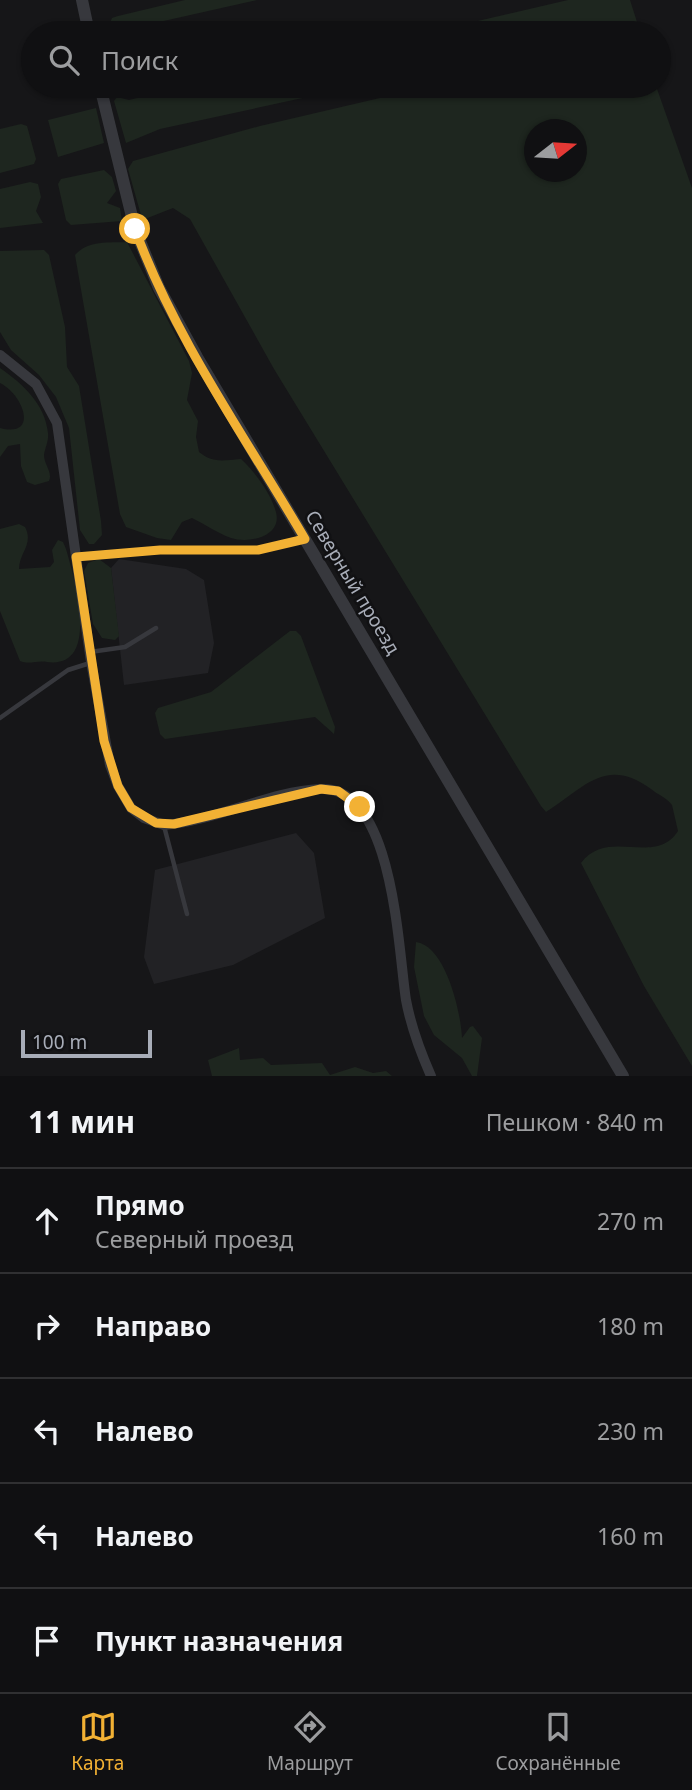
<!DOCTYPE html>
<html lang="ru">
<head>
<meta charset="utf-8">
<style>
  :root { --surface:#101012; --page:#1e1e20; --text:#f1f3f6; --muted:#9c9d9f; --line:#303032; --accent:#f2b134 }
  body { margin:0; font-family:"Noto Sans",sans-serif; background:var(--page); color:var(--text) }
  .compass { position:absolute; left:524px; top:119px; width:63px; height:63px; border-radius:50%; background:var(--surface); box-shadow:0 2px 5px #0004; rotate:73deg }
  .scale { position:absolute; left:21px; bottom:18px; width:131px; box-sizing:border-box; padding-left:7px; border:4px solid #a8adb8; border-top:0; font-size:19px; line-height:24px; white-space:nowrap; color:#a8adb8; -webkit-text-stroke:5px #111113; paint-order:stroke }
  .stop { position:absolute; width:21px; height:21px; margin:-16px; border:5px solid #f2b134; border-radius:50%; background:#fff }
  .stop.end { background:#f2b134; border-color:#fff; box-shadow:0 2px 7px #0008 }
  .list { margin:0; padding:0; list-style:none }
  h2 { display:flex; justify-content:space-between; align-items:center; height:91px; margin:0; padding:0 28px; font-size:30px }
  h2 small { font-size:23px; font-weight:400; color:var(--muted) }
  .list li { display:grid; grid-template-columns:46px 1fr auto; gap:21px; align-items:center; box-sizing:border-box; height:105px; padding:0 28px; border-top:2px solid var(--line) }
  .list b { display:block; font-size:26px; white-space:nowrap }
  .list p { margin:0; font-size:23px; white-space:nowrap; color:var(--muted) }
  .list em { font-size:23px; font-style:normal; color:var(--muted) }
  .icon { flex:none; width:38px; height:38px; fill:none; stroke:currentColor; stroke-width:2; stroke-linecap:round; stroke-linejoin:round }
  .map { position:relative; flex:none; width:692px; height:1076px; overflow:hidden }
  .search { position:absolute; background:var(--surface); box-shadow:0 2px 5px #0004; left:21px; right:21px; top:21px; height:77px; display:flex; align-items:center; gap:18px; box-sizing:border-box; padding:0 24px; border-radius:38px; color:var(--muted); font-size:26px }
  .sheet { height:616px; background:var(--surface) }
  nav { display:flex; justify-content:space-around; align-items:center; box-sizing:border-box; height:98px; border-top:2px solid var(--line); background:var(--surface); font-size:19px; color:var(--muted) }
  nav a { display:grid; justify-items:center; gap:4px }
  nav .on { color:var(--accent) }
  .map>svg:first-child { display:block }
  .built { fill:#222225 }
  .green { fill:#1e261f; fill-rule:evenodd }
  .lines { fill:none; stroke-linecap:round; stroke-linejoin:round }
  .service { stroke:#37383d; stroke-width:4.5 }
  .minor { stroke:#37383d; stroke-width:10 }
  .tertiary { stroke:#37383d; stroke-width:12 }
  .route { stroke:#f2b134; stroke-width:9 }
  .labels { text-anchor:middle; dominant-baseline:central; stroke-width:5; stroke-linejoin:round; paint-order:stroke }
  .street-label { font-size:19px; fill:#a8adb8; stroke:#111113 }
</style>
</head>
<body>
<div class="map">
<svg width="692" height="1076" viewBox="0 0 692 1076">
  <rect width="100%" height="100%" fill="#161618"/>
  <path class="built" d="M119 559 186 569 204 580 214 643 208 673 124 685 111 568Z
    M296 833 314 853 325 918 233 965 154 984 144 957 155 870Z"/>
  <path class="green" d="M185 0H257L128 29H113L109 25 112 18 118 16Z
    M568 0H630L637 22 635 27 609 33H426Z
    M187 86H358L160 129 126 143 114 101 117 97 129 100Z
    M450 86H656L692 188V1066L644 986 581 863C608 827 655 867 678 831L672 805C666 797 658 795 651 789 606 756 585 787 546 812L541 806 274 369 190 219 173 208 145 219 141 215 128 169 133 161 260 126 397 94ZM534 130H576V172H534Z
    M96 108 104 143 58 157 48 120Z
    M21 124 27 126 36 159 34 164 0 173V129Z
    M104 170 112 177 116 191 107 203 120 208 122 221 71 225 66 220 58 184 61 179Z
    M30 182 38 184 41 197 36 211 43 223 0 228V189Z
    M127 242 189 361 192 373 187 400 198 421 196 437 199 452C214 464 224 460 241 459 254 471 270 492 275 509 285 536 250 544 231 538 217 533 205 524 192 518L182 522 171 540 157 538 126 527 120 514 75 255C88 240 109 243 127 242Z
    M44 250 49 255 65 327 67 367 79 386 101 521 102 535 94 544H89L80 530 69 428 56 397 39 375 11 350 0 332V251Z
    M0 368C23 384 45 404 48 433 49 441 45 448 44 455 44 465 53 472 49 481L35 485 27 482 21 466 20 444 8 446 0 457V428C39 438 24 395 0 383Z
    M19 524 25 527C34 544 19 553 19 569L50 567 54 562 52 550 58 540 63 542 66 549C75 580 101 669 47 662 38 660 29 665 20 661L0 611V529Z
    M99 559 111 568 119 636 115 640 102 638 93 624 84 571 88 563Z
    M290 631H296L301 636 335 727 334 734 315 717 165 739 160 734 155 713 158 708 211 692Z
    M416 942C446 946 461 1013 462 1038L470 1027 473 1026 482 1038 477 1076H472L462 1058 434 1035 424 1016 414 967Z
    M239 1048 240 1060 263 1058 271 1065 322 1063 330 1075 355 1067 373 1073 386 1071 392 1076H212L208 1060Z"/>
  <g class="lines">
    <path class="service" d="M77 557 160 550H258L304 539
      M90 652 125 647 156 628
      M0 718 68 670 90 663
      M164 826 187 914"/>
    <path class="minor" d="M0 355 36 384 57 423 91 662 110 765 118 786 131 808 144 818 164 825C215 821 271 791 320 789 394 785 398 950 406 1000 411 1027 420 1051 431 1076"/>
    <path class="tertiary" d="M82 0 89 33
      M100 86 135 229 159 288 197 357 623 1076"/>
  </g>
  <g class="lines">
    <path class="route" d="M135 229C175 339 246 438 305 539L258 550H160L76 557 104 741 118 786 131 808 156 823 174 824 321 789 338 791 360 807"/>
  </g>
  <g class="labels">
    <g class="street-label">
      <text transform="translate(353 582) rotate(59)">Северный проезд</text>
    </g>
  </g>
</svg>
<svg class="compass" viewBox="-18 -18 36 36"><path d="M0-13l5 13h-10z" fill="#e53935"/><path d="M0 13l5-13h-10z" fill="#9c9d9f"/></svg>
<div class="scale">100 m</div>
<div class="stop" style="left:135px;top:229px"></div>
<div class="stop end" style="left:360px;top:807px"></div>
<div class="search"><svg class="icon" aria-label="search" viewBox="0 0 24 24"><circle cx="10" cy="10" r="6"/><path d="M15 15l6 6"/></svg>Поиск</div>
</div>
<section class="sheet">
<h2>11 мин<small>Пешком · 840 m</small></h2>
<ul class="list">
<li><svg class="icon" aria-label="ahead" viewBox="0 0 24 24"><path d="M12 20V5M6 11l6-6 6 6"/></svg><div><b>Прямо</b><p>Северный проезд</p></div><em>270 m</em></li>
<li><svg class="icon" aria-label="right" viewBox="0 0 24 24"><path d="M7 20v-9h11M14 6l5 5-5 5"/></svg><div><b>Направо</b></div><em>180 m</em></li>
<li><svg class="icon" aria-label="left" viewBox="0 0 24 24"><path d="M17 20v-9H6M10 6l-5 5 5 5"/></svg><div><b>Налево</b></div><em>230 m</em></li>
<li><svg class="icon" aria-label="left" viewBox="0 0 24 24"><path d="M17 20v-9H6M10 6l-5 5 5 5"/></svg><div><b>Налево</b></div><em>160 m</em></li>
<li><svg class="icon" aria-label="arrive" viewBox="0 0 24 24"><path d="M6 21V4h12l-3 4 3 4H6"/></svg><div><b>Пункт назначения</b></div></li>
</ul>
</section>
<nav>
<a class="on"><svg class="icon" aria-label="map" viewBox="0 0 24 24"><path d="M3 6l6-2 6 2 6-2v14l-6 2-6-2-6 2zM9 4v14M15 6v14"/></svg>Карта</a>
<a><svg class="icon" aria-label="directions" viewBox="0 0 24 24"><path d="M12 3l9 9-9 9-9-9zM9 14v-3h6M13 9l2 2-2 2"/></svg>Маршрут</a>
<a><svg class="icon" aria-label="saved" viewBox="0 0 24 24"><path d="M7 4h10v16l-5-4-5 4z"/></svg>Сохранённые</a>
</nav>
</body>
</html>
